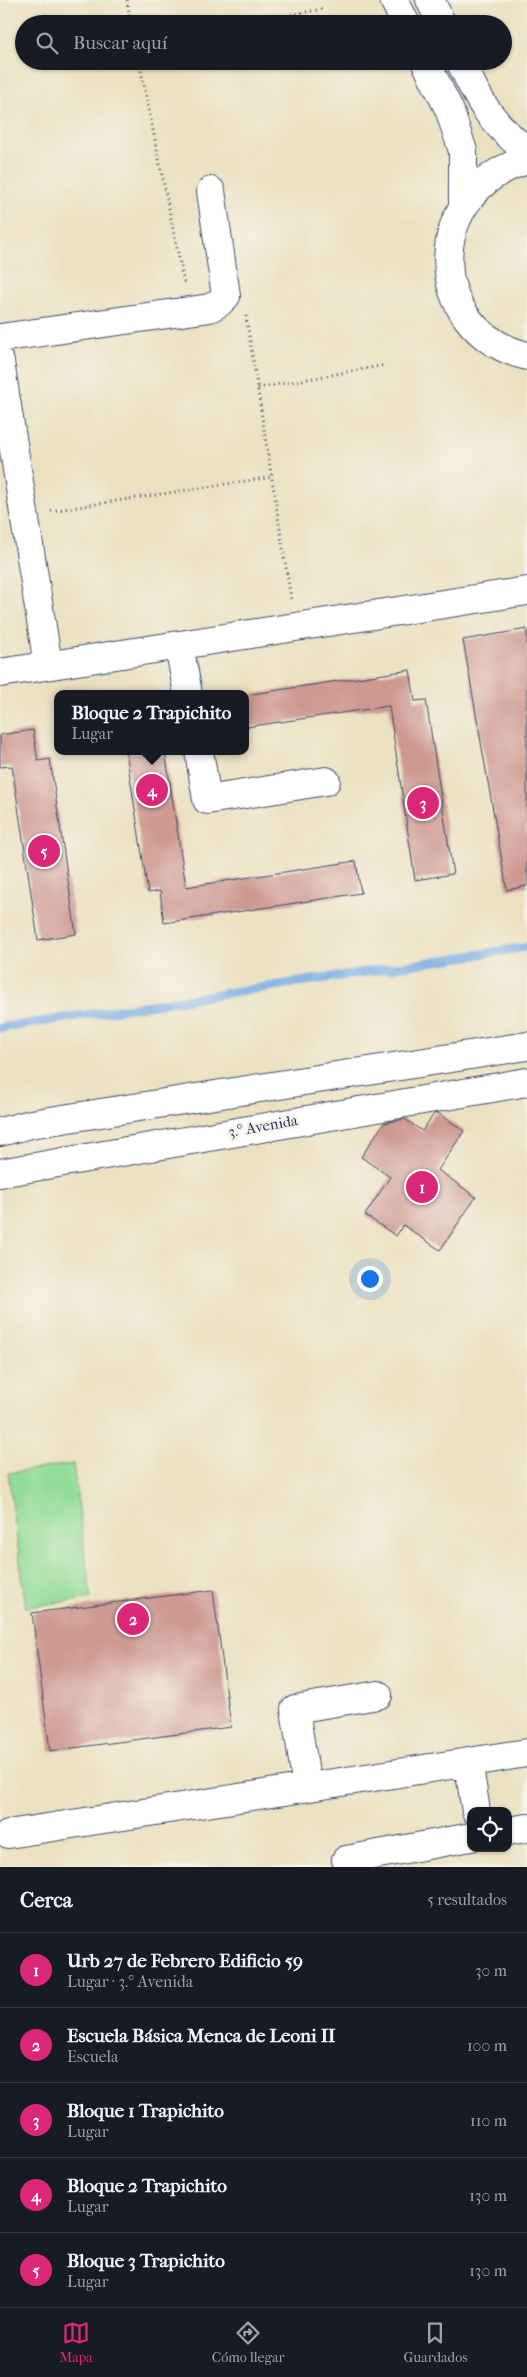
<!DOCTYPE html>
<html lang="es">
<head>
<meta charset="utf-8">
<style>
  :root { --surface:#171b24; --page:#20242c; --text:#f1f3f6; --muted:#9ea1a6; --line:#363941; --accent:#db2777 }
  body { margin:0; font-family:"IM FELL French Canon",serif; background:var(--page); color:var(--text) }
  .controls { position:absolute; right:15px; bottom:15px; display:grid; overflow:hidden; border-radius:10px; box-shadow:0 1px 4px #0004 }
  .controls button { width:45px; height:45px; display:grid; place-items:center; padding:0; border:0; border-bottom:1px solid var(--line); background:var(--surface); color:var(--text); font:25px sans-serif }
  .you { position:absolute; left:369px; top:1278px; width:18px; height:18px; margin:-12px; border:4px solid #fff; border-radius:50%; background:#1a73e8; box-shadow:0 0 0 8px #1a73e833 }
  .badge { display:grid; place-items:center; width:32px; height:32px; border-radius:50%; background:var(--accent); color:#fff; font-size:16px; font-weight:700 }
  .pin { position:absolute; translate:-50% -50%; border:2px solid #fff; box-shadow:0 1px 5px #0006 }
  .popup { position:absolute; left:54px; top:690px; width:195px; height:65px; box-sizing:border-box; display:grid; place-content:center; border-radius:10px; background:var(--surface); filter:drop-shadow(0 1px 4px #0005); font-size:16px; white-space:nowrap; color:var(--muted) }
  .popup b { font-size:19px; color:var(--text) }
  .popup::after { content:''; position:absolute; left:50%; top:100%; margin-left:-10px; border:10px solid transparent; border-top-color:var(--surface) }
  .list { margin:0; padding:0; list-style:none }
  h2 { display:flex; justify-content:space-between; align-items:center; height:65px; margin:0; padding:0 20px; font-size:21px }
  h2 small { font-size:16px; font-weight:400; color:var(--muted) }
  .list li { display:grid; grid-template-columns:32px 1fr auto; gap:15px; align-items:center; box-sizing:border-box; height:75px; padding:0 20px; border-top:1px solid var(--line) }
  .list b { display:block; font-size:19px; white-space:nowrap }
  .list p { margin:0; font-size:16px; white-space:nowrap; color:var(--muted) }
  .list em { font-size:16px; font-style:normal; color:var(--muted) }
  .icon { flex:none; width:28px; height:28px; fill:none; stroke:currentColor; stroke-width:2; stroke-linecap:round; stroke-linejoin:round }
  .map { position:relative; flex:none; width:527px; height:1867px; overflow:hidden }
  .search { position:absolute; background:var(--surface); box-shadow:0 1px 4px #0004; left:15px; right:15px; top:15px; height:55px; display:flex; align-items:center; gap:12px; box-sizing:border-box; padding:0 18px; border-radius:28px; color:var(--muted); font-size:19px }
  .sheet { height:440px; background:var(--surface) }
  nav { display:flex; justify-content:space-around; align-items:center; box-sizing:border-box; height:70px; border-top:1px solid var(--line); background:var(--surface); font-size:14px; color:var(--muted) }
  nav a { display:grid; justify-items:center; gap:2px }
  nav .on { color:var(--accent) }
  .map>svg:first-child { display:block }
  .green { fill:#93dc97; stroke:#57867a }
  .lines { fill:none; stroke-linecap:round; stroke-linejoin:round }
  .stream { stroke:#76aae3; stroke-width:9 }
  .building { fill:#ce9991 }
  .minor-casing { stroke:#3a4a6d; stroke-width:30 }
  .path { stroke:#3a4a6d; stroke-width:3; stroke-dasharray:1 4; stroke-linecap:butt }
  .minor { stroke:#fff; stroke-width:28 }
  .labels { text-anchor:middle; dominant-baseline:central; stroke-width:5; stroke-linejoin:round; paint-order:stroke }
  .street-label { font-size:15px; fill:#1b2f5e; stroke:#f7f3e8 }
</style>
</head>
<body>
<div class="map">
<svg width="527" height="1867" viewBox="0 0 527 1867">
  <rect width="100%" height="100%" fill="#f7f3e8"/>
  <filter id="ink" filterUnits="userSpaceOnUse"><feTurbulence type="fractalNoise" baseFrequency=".02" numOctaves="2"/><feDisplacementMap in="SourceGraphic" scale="10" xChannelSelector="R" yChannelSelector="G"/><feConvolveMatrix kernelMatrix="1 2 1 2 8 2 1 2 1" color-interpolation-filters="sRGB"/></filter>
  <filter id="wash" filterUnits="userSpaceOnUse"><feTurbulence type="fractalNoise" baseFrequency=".0096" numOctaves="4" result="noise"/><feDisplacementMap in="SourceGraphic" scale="20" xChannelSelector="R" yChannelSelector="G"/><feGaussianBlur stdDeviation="1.12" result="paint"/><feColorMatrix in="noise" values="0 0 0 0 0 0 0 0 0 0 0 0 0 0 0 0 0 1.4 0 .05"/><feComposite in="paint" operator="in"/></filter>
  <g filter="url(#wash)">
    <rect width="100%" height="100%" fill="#ebe1c1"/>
    <path class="green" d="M73 1464 91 1598 26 1607 8 1473Z"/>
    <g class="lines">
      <path class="stream" d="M0 1028 527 947"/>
    </g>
    <g id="blocks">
      <path class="building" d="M527 629V886L507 890 463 640Z
        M410 670 415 701 426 700 453 874 415 880 389 706 246 727V695Z
        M33 730 38 761 50 759 76 934 38 940 12 766 0 767V735Z
        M126 751H165L186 887 356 861 361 893 164 923 160 891 148 893Z
        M438 1113 464 1131 438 1170 476 1197 440 1250 403 1225 396 1236 365 1215 390 1177 361 1157 384 1123 405 1119 422 1131 434 1114Z
        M213 1590 231 1727 50 1751 32 1613Z"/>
    </g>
  </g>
  <g filter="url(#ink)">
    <use href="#blocks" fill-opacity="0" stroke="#3a4a6d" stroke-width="1"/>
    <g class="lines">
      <defs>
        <path id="minor" d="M394 0 406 24
          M430 0 442 24
          M425 61 449 109 463 151V205
          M460 61C480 103 490 122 527 151
          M527 160C423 190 421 330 527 356
          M0 338 210 308 219 303 226 296 211 191
          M0 362 48 665
          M179 645 188 694
          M0 673 527 591
          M199 751 207 800 326 781
          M0 1132 31 1124 527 1046
          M0 1173 527 1082
          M468 1761 476 1811
          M307 1787 295 1709 378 1695
          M508 1831 527 1828
          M8 1834 527 1753
          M346 1860 471 1837"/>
      </defs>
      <use href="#minor" class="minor-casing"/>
      <path class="path" d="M127 0 131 24
        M237 24 323 9
        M139 61 184 283
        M246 316 291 599
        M258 388 386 365
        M51 511 272 477"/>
      <use href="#minor" class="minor"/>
    </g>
  </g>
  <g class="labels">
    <g class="street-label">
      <text transform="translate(263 1126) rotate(-10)">3.° Avenida</text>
    </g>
  </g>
</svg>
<div class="controls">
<button><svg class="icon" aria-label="locate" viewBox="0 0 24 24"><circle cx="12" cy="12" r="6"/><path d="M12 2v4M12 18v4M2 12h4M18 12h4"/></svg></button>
</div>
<div class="you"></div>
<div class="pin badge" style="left:422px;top:1187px">1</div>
<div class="pin badge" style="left:133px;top:1619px">2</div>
<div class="pin badge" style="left:423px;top:803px">3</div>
<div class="pin badge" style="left:152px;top:790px">4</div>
<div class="popup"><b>Bloque 2 Trapichito</b>Lugar</div>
<div class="pin badge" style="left:44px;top:851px">5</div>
<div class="search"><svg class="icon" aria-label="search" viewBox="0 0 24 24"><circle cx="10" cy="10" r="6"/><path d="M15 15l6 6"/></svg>Buscar aquí</div>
</div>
<section class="sheet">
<h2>Cerca<small>5 resultados</small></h2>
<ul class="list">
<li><span class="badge">1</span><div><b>Urb 27 de Febrero Edificio 59</b><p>Lugar · 3.° Avenida</p></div><em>30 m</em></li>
<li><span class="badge">2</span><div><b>Escuela Básica Menca de Leoni II</b><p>Escuela</p></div><em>100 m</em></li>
<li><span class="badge">3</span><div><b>Bloque 1 Trapichito</b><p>Lugar</p></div><em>110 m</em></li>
<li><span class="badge">4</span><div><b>Bloque 2 Trapichito</b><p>Lugar</p></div><em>130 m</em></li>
<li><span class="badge">5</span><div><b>Bloque 3 Trapichito</b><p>Lugar</p></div><em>130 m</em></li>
</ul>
</section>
<nav>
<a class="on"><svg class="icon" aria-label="map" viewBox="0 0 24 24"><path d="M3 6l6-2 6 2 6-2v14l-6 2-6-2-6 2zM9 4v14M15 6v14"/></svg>Mapa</a>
<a><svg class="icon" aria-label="directions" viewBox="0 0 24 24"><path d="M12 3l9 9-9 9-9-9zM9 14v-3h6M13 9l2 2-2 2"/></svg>Cómo llegar</a>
<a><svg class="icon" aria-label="saved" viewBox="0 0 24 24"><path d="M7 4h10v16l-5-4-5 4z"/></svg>Guardados</a>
</nav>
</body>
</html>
